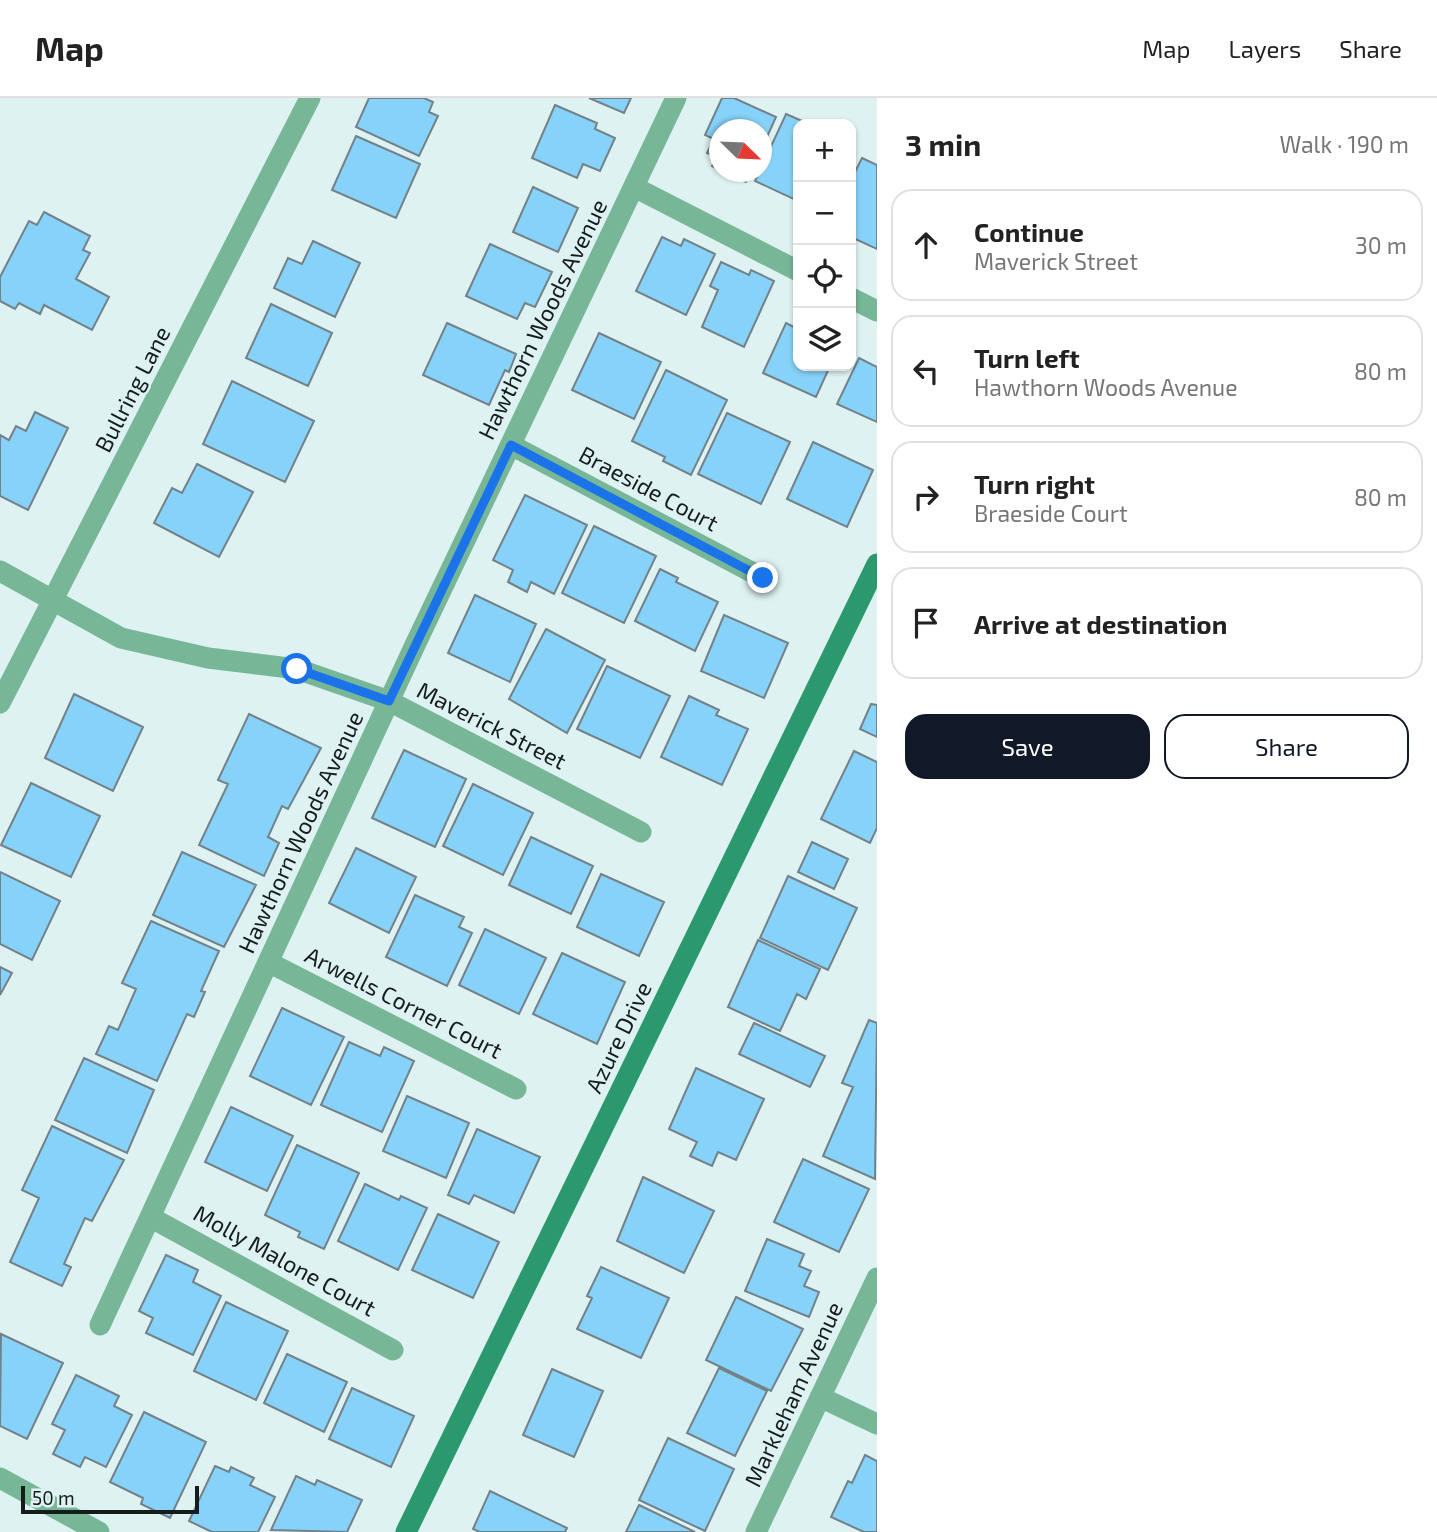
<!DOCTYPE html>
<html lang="en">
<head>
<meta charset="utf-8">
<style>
  :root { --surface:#fff; --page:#f2f2f2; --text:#222; --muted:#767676; --line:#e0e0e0; --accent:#111827 }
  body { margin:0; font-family:"Exo 2",sans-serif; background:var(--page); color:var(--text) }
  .controls { position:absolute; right:21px; top:21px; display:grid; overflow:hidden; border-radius:14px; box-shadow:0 2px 5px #0004 }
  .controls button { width:63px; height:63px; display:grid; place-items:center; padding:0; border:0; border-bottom:2px solid var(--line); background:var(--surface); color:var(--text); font:35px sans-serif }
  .compass { position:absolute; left:709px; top:21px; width:63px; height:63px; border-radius:50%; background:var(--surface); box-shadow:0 2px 5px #0004; rotate:113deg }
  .scale { position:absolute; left:21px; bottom:18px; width:178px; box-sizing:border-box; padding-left:7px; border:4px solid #151c1c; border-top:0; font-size:19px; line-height:24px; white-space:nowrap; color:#151c1c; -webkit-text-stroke:5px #def2f2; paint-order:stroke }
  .stop { position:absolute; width:21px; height:21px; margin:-16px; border:5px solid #1a73e8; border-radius:50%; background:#fff }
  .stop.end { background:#1a73e8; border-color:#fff; box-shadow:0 2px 7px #0008 }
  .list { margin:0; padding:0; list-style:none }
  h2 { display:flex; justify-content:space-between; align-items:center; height:91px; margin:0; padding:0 28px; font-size:30px }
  h2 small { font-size:23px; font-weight:400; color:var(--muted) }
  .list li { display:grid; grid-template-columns:46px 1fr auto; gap:21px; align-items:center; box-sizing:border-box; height:112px; margin:0 14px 14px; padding:0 14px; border:2px solid var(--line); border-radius:21px }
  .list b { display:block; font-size:26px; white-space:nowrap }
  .list p { margin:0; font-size:23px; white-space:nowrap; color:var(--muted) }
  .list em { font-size:23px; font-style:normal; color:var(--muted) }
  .actions { display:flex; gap:14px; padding:21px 28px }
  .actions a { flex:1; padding:16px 0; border:2px solid var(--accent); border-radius:21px; text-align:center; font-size:24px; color:var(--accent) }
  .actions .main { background:var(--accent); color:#fff }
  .icon { flex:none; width:38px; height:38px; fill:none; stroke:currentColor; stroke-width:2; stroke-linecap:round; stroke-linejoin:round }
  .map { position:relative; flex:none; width:877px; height:1434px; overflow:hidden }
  header { display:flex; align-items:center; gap:42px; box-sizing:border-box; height:98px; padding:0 35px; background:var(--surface); border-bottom:2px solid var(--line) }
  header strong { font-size:33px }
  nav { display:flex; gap:38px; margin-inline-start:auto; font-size:24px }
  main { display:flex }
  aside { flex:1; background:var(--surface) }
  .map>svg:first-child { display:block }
  .building { fill:#86d2f8; stroke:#738189; stroke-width:2 }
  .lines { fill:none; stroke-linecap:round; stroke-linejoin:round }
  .street { stroke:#77b697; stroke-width:21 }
  .secondary { stroke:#2b996d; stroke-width:21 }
  .route { stroke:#1a73e8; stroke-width:9 }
  .labels { text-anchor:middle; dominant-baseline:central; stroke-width:5; stroke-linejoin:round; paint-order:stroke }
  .street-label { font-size:23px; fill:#151c1c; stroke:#def2f2 }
</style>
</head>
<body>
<header>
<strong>Map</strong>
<nav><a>Map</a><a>Layers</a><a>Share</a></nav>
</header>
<main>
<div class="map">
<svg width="877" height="1434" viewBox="0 0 877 1434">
  <rect width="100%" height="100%" fill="#def2f2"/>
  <path class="building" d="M369 0H424L433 4 429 14 438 18 419 58 356 29Z
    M589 0H631L624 15Z
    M722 0H734L776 19 762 50V32H720V72L712 68 717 59 707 55 714 41 705 37Z
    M555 7 597 25 595 31 615 40 600 73 583 66 577 80 532 60Z
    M786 16 809 26H798V103L755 83Z
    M356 38 420 66 396 120 332 92Z
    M862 60 877 67V151L851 139V82Z
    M723 74H751L746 84Z
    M533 89 578 110 558 154 513 134Z
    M44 114 90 138 83 152 90 155 76 181 109 199 92 232 44 207 40 216 19 205 15 211 0 203V179L29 123 37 127Z
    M662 139 681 148 684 141 715 156 686 217 636 193Z
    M313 143 360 165 335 219 274 190 288 160 302 166Z
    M490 146 552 174 535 209 525 205 517 221 466 198Z
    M721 164 749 177 751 172 774 183 744 249 702 229 718 192 710 188Z
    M271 206 332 235 308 288 246 260Z
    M447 225 516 256 509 274 505 272 489 307 423 277Z
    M786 225 798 231V268H830L816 299 763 275Z
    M599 235 661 264 634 321 572 292Z
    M859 260 877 269V324L837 306Z
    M666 272 727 302 691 377 663 363 665 359 632 343Z
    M232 283 314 323 285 384 203 346Z
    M35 314 68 330 28 412 0 398V337L9 342 16 328 26 333Z
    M727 315 790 344 761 406 698 376Z
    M813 344 873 372 847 429 787 401Z
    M197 366 253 394 219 459 154 425 172 390 182 395Z
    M525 397 587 427 554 496 531 484 527 494 508 484 513 472 493 462Z
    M594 428 656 458 624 525 562 495Z
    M660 471 678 480 676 484 718 504 695 553 635 523Z
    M475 497 536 526 510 584 448 555Z
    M724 517 788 545 764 600 701 573Z
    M546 531 605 562 567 635 509 601Z
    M607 568 670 598 640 660 577 631Z
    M74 596 143 629 113 693 45 660Z
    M689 598 719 612 716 617 748 631 722 687 661 659Z
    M871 606 877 607V639L860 631Z
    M249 616 321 650 288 711 282 708 268 739 279 745 264 778 199 747 228 686 218 682Z
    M404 652 466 681 435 749 372 720Z
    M854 653 877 664V730L870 745 821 721Z
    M31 685 100 718 71 779 1 747Z
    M473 686 533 715 503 777 443 748Z
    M531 739 593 768 571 816 509 787Z
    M812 744 848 761 834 791 798 774Z
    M356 750 416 779 389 835 329 805Z
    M182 754 256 787 224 849 153 817Z
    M0 774 60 803 32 862 0 846Z
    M601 776 664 804 639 858 577 829Z
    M788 778 857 810 828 872 760 840Z
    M415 797 464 819 459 829 472 835 447 888 386 859Z
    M151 823 219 853 201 893 205 894 194 919 187 916 157 983 96 956 109 928 118 932 136 891 122 885Z
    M485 831 546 860 519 916 459 887Z
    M758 842 820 871 806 901 797 896 780 933 728 909Z
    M562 855 625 884 597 946 533 916Z
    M0 869 12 875 0 897Z
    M282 910 344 939 311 1007 250 978Z
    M869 922 877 925 875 1081 823 1058 853 989 842 985Z
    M754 925 825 958 810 989 739 956Z
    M349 944 380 958 384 949 414 963 382 1034 321 1007Z
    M84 960 154 992 127 1055 55 1022Z
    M696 970 764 1001 736 1062 718 1054 712 1068 690 1058 697 1044 669 1031Z
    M407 998 469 1025 446 1080 383 1053Z
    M231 1009 293 1038 267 1093 205 1064Z
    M52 1028 124 1062 92 1123 85 1120 64 1166 71 1169 62 1188 10 1164 39 1100 22 1092Z
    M477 1031 540 1059 514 1115 474 1097 469 1106 448 1097Z
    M297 1047 359 1075 324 1151 298 1139 300 1134 265 1117Z
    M803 1061 869 1091 839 1154 774 1124Z
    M643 1079 714 1113 684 1175 617 1143Z
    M365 1086 399 1102 401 1098 427 1110 398 1172 338 1143Z
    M438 1116 499 1144 473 1200 412 1172Z
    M767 1141 804 1156 799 1168 811 1173 804 1188 819 1194 809 1219 745 1193Z
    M166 1157 198 1172 193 1184 221 1198 193 1257 146 1235 153 1220 139 1213Z
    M601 1169 669 1200 641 1260 577 1231 592 1200 587 1198Z
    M736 1199 803 1231 771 1293 706 1262Z
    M226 1204 288 1233 256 1302 194 1273Z
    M1 1236 63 1265 27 1341 0 1328Z
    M287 1256 347 1284 324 1334 264 1305Z
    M719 1270 767 1293 735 1358 687 1335Z
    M552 1271 603 1293 574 1359 523 1337Z
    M76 1277 119 1298 114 1308 132 1317 106 1369 85 1359 80 1369 53 1356 65 1332 52 1326Z
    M352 1290 414 1318 391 1369 329 1341Z
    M144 1314 206 1344 170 1420 141 1406 143 1400 110 1384Z
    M668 1340 734 1371 705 1433 639 1402Z
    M865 1357 877 1363V1434H864L831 1419 848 1383 852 1385Z
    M215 1368 229 1374 231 1369 254 1380 250 1387 275 1399 258 1434H212L189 1423Z
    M296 1378 315 1387 317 1382 362 1402 347 1434 271 1432Z
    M490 1393 567 1430 565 1434H480L473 1431Z
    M639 1407 695 1434H626Z"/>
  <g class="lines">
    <path class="street" d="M634 89 798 173
      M851 200 877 213
      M511 347 763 480
      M0 473 121 540 208 560 297 571 389 603 641 734
      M0 605 310 0
      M268 864 516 991
      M150 1119 393 1252
      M100 1227 415 547 676 0
      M820 1299 877 1326
      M0 1380 99 1434
      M756 1434 877 1180"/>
    <path class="secondary" d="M406 1434 877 466"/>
  </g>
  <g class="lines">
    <path class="route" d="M297 571 389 603 511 347 763 480"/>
  </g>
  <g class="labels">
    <g class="street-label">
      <text transform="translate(542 221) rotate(-64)">Hawthorn Woods Avenue</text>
      <text transform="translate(132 291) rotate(-63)">Bullring Lane</text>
      <text transform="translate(649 390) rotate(28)">Braeside Court</text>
      <text transform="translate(492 627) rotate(27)">Maverick Street</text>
      <text transform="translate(300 734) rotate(-65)">Hawthorn Woods Avenue</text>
      <text transform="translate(404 904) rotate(27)">Arwells Corner Court</text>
      <text transform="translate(618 939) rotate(-64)">Azure Drive</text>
      <text transform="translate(285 1162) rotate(29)">Molly Malone Court</text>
      <text transform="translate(793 1296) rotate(-65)">Markleham Avenue</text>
    </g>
  </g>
</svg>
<div class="controls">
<button>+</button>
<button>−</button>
<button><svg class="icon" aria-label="locate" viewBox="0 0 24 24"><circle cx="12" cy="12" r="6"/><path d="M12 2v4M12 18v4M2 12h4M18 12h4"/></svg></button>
<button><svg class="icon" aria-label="layers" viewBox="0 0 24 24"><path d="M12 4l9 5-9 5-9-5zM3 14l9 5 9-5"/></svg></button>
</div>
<svg class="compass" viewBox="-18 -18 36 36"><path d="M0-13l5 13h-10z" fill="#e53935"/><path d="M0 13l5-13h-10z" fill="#767676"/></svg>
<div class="scale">50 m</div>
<div class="stop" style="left:297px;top:571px"></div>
<div class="stop end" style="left:763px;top:480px"></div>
</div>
<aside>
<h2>3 min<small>Walk · 190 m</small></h2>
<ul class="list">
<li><svg class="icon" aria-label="ahead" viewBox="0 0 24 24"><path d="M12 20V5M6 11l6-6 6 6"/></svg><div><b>Continue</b><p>Maverick Street</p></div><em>30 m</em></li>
<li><svg class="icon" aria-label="left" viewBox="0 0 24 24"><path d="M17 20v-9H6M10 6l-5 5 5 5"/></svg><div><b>Turn left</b><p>Hawthorn Woods Avenue</p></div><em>80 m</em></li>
<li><svg class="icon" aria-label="right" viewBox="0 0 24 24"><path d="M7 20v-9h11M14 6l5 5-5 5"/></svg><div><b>Turn right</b><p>Braeside Court</p></div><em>80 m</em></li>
<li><svg class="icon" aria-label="arrive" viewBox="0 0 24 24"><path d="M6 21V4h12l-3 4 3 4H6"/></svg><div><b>Arrive at destination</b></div></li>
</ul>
<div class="actions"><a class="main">Save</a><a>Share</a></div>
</aside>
</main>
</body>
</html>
